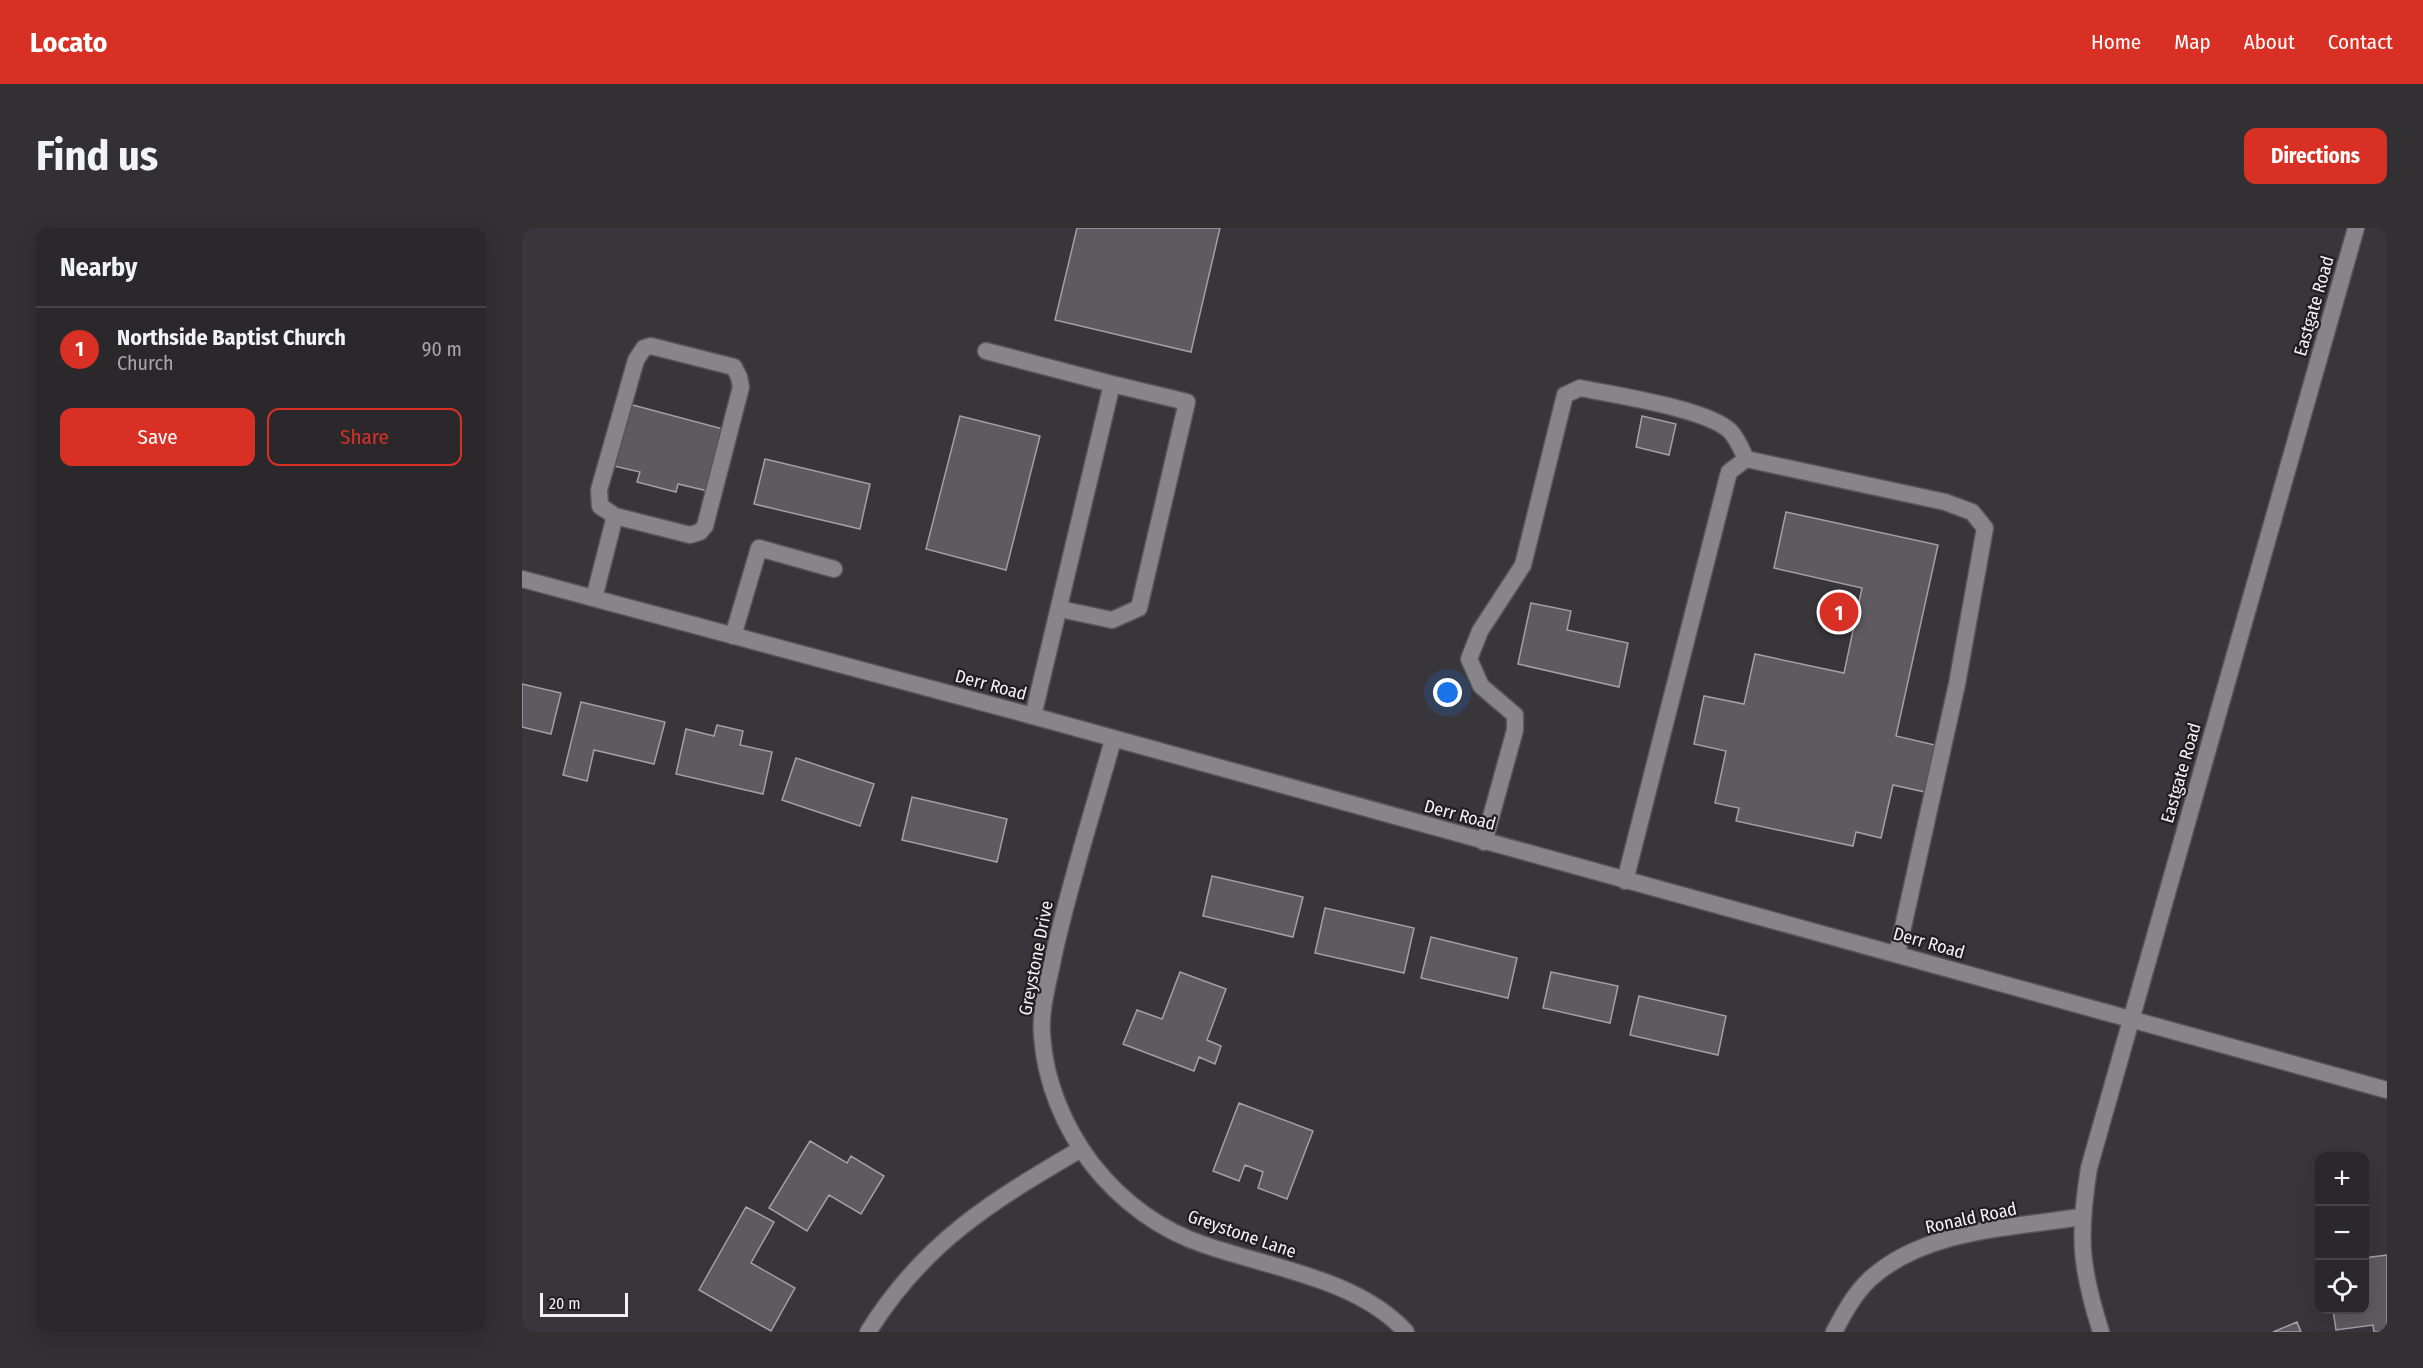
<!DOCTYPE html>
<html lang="en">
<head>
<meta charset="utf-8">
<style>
  :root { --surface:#2b282c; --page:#333034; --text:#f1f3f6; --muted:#a6a6a9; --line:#474448; --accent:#d93025 }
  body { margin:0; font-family:"Fira Sans Condensed",sans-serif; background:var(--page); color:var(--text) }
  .controls { position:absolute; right:18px; bottom:18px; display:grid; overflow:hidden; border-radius:12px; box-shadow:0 6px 24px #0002 }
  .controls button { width:54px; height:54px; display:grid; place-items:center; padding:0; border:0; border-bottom:2px solid var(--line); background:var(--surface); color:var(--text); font:30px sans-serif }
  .scale { position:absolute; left:18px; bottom:15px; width:88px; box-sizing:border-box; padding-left:6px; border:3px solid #f2f1f4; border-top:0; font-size:16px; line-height:21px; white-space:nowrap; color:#f2f1f4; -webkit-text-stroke:4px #201e21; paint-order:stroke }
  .you { position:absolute; left:926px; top:465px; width:21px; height:21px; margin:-15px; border:4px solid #fff; border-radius:50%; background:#1a73e8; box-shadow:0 0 0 9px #1a73e833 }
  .badge { display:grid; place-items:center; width:39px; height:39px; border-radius:50%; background:var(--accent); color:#fff; font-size:20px; font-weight:700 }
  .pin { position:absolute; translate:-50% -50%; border:3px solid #fff; box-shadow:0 2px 6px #0006 }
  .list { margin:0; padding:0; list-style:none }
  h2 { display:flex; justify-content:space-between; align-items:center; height:78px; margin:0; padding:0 24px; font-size:26px }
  h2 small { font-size:20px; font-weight:400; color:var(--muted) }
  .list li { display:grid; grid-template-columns:39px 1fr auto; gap:18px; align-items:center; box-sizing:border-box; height:84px; padding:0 24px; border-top:2px solid var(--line) }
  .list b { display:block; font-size:22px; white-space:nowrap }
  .list p { margin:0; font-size:20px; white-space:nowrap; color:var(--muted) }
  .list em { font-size:20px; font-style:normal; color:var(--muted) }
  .actions { display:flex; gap:12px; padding:18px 24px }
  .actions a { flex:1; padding:14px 0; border:2px solid var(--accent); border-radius:12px; text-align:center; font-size:21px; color:var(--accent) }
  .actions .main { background:var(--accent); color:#fff }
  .icon { flex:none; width:33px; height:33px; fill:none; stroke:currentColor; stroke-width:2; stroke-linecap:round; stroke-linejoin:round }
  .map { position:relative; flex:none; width:1865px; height:1104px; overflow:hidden; border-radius:12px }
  header { display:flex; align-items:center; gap:36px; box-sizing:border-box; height:84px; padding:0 30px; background:var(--accent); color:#fff }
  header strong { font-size:28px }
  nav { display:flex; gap:33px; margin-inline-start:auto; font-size:21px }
  .intro { display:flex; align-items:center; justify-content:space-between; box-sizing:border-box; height:144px; padding:0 36px }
  h1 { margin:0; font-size:42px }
  .button { padding:15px 27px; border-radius:12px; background:var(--accent); color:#fff; font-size:21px; font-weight:700 }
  main { display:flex; gap:36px; padding:0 36px }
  aside { flex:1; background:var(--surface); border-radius:12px; box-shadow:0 6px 24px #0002 }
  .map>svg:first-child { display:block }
  .building { fill:#5d5b60; stroke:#a29fa5; stroke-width:1.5 }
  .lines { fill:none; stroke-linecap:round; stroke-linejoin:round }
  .service-casing { stroke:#575559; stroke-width:19 }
  .minor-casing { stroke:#575559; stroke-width:19 }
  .tertiary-casing { stroke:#575559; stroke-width:19 }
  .service { stroke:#88858a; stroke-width:16 }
  .minor { stroke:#88858a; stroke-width:16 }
  .tertiary { stroke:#88858a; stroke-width:16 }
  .labels { text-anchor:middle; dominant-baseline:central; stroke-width:4.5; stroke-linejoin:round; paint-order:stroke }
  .street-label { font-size:18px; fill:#f2f1f4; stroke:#201e21 }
</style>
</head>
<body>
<header>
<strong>Locato</strong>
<nav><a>Home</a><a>Map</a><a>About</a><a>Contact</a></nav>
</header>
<div class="intro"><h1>Find us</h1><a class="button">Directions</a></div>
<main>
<aside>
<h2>Nearby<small></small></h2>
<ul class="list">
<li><span class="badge">1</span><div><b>Northside Baptist Church</b><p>Church</p></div><em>90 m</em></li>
</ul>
<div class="actions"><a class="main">Save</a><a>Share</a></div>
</aside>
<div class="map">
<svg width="1865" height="1104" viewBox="0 0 1865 1104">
  <rect width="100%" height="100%" fill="#39363b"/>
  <path class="building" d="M555 0H698L669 124 533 92Z
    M107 176 201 201 186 263 156 256 154 264 115 254 118 244 92 238Z
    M438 188 518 208 484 342 404 321Z
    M1120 188 1154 196 1147 227 1114 219Z
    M243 231 348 256 338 301 232 276Z
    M1264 284 1416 317 1374 508 1413 517 1403 564 1371 557 1359 610 1334 604 1331 618 1214 593 1217 580 1193 575 1204 523 1172 516 1182 468 1222 476 1233 426 1322 445 1340 360 1252 340Z
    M1009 375 1049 383 1045 402 1106 415 1097 459 996 436Z
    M0 456 39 465 29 506 0 499Z
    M59 474 143 494 132 536 72 522 65 553 41 547Z
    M195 497 221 503 218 517 250 524 241 566 154 546 164 501 192 508Z
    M274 530 352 556 338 598 260 572Z
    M390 569 485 591 475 634 380 612Z
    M690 648 781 669 771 709 681 688Z
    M803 680 892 700 882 745 793 725Z
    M909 709 995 730 986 770 899 750Z
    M658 744 704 761 685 812 699 818 693 836 677 829 672 843 601 816 615 782 640 791Z
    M1029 744 1096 758 1088 795 1021 780Z
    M1117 768 1204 788 1196 827 1108 807Z
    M717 875 791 903 765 971 736 960 741 944 723 937 717 953 691 943Z
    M288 913 325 935 329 928 362 948 339 986 307 967 285 1003 247 980Z
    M224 979 252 994 229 1035 273 1060 249 1103 177 1062Z
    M1865 1027V1104H1852L1851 1097 1814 1102 1811 1082H1842V1030Z
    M1775 1094 1779 1104H1751Z"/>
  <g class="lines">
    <defs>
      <path id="service" d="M464 123 590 156 511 488
        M72 370 93 288 168 307 178 304 183 298 219 159 217 149 212 139 129 118 122 120 114 132 77 262 78 278 93 288
        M538 381 590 392 617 380 665 174 590 156
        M211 408 237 320 312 341
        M962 614 993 502V487L959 458 947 431 958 403 1001 337 1043 167 1058 160C1092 167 1186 181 1208 203 1215 210 1220 222 1224 231L1423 274 1450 284 1463 300 1435 456 1375 726
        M1103 653 1207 244 1224 231"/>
      <path id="minor" d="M591 512C571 583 548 654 532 726 527 752 518 780 520 807 523 854 542 899 570 936 599 973 638 1002 683 1017 749 1040 836 1051 884 1104
        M346 1104C402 1014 470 973 559 921
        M1312 1104C1322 1085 1332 1066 1348 1051 1403 1001 1489 1000 1559 989
        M1579 1104C1558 1038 1556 1008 1567 940L1834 0"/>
      <path id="tertiary" d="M0 351 511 488 1865 862"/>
    </defs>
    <use href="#service" class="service-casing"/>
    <use href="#minor" class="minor-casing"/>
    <use href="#tertiary" class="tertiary-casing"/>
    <use href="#service" class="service"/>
    <use href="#minor" class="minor"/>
    <use href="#tertiary" class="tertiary"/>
  </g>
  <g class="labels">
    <g class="street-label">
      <text transform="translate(1792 78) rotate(-74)">Eastgate Road</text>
      <text transform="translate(469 457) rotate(15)">Derr Road</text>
      <text transform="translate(1659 545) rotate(-74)">Eastgate Road</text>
      <text transform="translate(938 587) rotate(15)">Derr Road</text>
      <text transform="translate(1407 715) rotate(16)">Derr Road</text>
      <text transform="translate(514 730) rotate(-79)">Greystone Drive</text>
      <text transform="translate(1449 990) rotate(-12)">Ronald Road</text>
      <text transform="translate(720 1006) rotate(19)">Greystone Lane</text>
    </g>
  </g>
</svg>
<div class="controls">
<button>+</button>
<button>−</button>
<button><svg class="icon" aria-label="locate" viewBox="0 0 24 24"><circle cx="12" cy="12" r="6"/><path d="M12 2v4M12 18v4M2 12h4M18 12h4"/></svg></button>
</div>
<div class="scale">20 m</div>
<div class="you"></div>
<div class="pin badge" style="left:1317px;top:384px">1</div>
</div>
</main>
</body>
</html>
